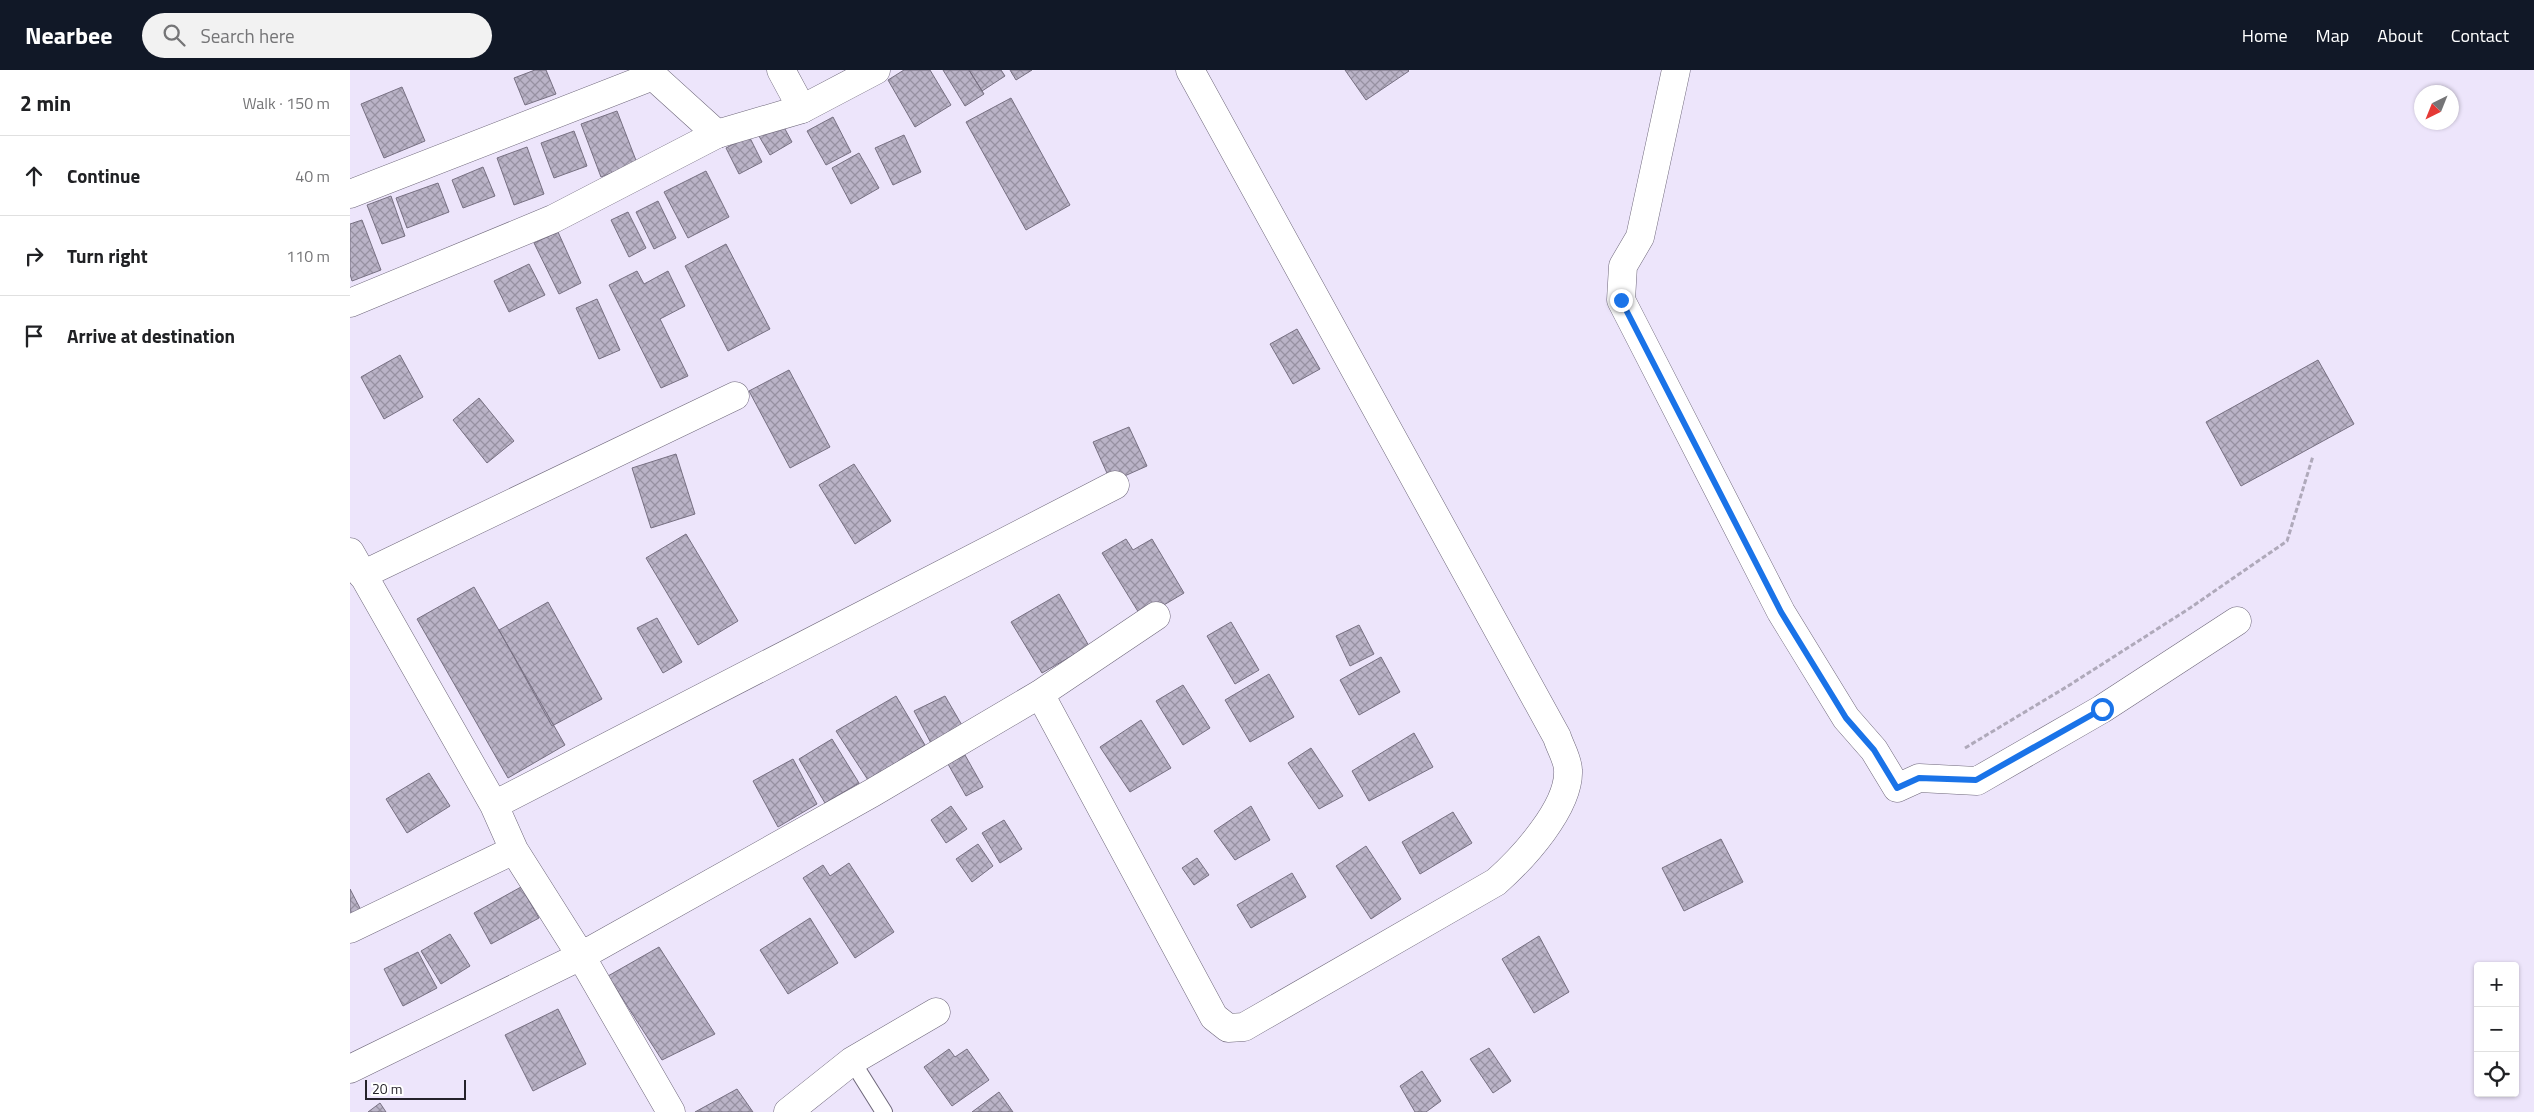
<!DOCTYPE html>
<html lang="en">
<head>
<meta charset="utf-8">
<style>
  :root { --surface:#fff; --page:#f2f2f2; --text:#202124; --muted:#757577; --line:#e0e0e0; --accent:#111827 }
  body { margin:0; font-family:"Titillium Web",sans-serif; background:var(--page); color:var(--text) }
  .controls { position:absolute; right:15px; bottom:15px; display:grid; overflow:hidden; border-radius:5px; box-shadow:0 1px 4px #0004 }
  .controls button { width:45px; height:45px; display:grid; place-items:center; padding:0; border:0; border-bottom:1px solid var(--line); background:var(--surface); color:var(--text); font:25px sans-serif }
  .compass { position:absolute; left:2064px; top:15px; width:45px; height:45px; border-radius:50%; background:var(--surface); box-shadow:0 1px 4px #0004; rotate:223deg }
  .scale { position:absolute; left:15px; bottom:12px; width:101px; box-sizing:border-box; padding-left:5px; border:2px solid #25222a; border-top:0; font-size:14px; line-height:18px; white-space:nowrap; color:#25222a; -webkit-text-stroke:4px #fff; paint-order:stroke }
  .stop { position:absolute; width:15px; height:15px; margin:-11px; border:4px solid #1a73e8; border-radius:50%; background:#fff }
  .stop.end { background:#1a73e8; border-color:#fff; box-shadow:0 1px 5px #0008 }
  .list { margin:0; padding:0; list-style:none }
  h2 { display:flex; justify-content:space-between; align-items:center; height:65px; margin:0; padding:0 20px; font-size:21px }
  h2 small { font-size:16px; font-weight:400; color:var(--muted) }
  .list li { display:grid; grid-template-columns:32px 1fr auto; gap:15px; align-items:center; box-sizing:border-box; height:80px; padding:0 20px; border-top:1px solid var(--line) }
  .list b { display:block; font-size:19px; white-space:nowrap }
  .list em { font-size:16px; font-style:normal; color:var(--muted) }
  .icon { flex:none; width:28px; height:28px; fill:none; stroke:currentColor; stroke-width:2; stroke-linecap:round; stroke-linejoin:round }
  .map { position:relative; flex:none; width:2184px; height:1042px; overflow:hidden }
  header { display:flex; align-items:center; gap:30px; box-sizing:border-box; height:70px; padding:0 25px; background:var(--accent); color:#fff }
  header strong { font-size:24px }
  nav { display:flex; gap:28px; margin-inline-start:auto; font-size:18px }
  .search { width:350px; height:45px; background:var(--page); display:flex; align-items:center; gap:12px; box-sizing:border-box; padding:0 18px; border-radius:28px; color:var(--muted); font-size:19px }
  main { display:flex }
  aside { flex:1; background:var(--surface) }
  .map>svg:first-child { display:block }
  .building { fill:url(#building-cross-hatch); stroke:#777082 }
  .lines { fill:none; stroke-linecap:round; stroke-linejoin:round }
  .service-casing { stroke:#6e677a; stroke-width:18 }
  .minor-casing { stroke:#6e677a; stroke-width:29 }
  .secondary-casing { stroke:#6e677a; stroke-width:29 }
  .path { stroke:#afa9ba; stroke-width:3; stroke-dasharray:5 2.5; stroke-linecap:butt }
  .service { stroke:#fff; stroke-width:16 }
  .minor { stroke:#fff; stroke-width:28 }
  .secondary { stroke:#fff; stroke-width:28 }
  .route { stroke:#1a73e8; stroke-width:6 }
</style>
</head>
<body>
<header>
<strong>Nearbee</strong>
<div class="search"><svg class="icon" aria-label="search" viewBox="0 0 24 24"><circle cx="10" cy="10" r="6"/><path d="M15 15l6 6"/></svg>Search here</div>
<nav><a>Home</a><a>Map</a><a>About</a><a>Contact</a></nav>
</header>
<main>
<aside>
<h2>2 min<small>Walk · 150 m</small></h2>
<ul class="list">
<li><svg class="icon" aria-label="ahead" viewBox="0 0 24 24"><path d="M12 20V5M6 11l6-6 6 6"/></svg><div><b>Continue</b></div><em>40 m</em></li>
<li><svg class="icon" aria-label="right" viewBox="0 0 24 24"><path d="M7 20v-9h11M14 6l5 5-5 5"/></svg><div><b>Turn right</b></div><em>110 m</em></li>
<li><svg class="icon" aria-label="arrive" viewBox="0 0 24 24"><path d="M6 21V4h12l-3 4 3 4H6"/></svg><div><b>Arrive at destination</b></div></li>
</ul>
</aside>
<div class="map">
<svg width="2184" height="1042" viewBox="0 0 2184 1042">
  <defs>
    <pattern id="building-cross-hatch" width="8" height="8" patternUnits="userSpaceOnUse" patternTransform="scale(1.25)"><rect width="8" height="8" fill="#bab3c7"/><path d="M0 0l8 8M0 8l8-8" fill="none" stroke="#9791a2"/></pattern>
  </defs>
  <rect width="100%" height="100%" fill="#ede5fb"/>
  <path class="building" d="M185 0H196L206 24 175 35 164 8Z
    M554 0H580L601 35 565 57 538 10Z
    M593 0H619L634 24 615 36Z
    M619 0H651L655 6 632 21Z
    M660 0H682L666 10Z
    M995 0H1058L1059 1 1016 30Z
    M52 17 75 71 34 88 11 34Z
    M661 28 720 135 676 160 616 52Z
    M267 41 287 93 251 107 231 54Z
    M483 47 501 82 476 95 457 61Z
    M429 48 442 72 420 85 406 61Z
    M224 61 237 96 204 108 191 73Z
    M554 65 571 102 543 115 525 78Z
    M399 66 412 92 389 104 376 78Z
    M177 77 194 124 164 135 147 88Z
    M509 83 529 118 501 134 482 98Z
    M133 97 145 126 113 138 102 110Z
    M356 101 379 147 338 168 314 122Z
    M88 113 99 142 57 158 46 128Z
    M41 126 55 166 32 174 17 135Z
    M308 131 326 168 304 179 286 142Z
    M278 142 296 178 279 187 261 150Z
    M12 150 31 200 2 211 0 204V154Z
    M208 162 231 213 209 224 184 173Z
    M376 174 420 259 378 281 335 196Z
    M179 194 195 225 159 242 144 211Z
    M287 201 294 214 318 201 335 236 310 249 338 306 311 318 259 215Z
    M247 229 270 280 249 289 226 238Z
    M947 259 970 299 943 314 920 274Z
    M50 285 73 327 34 349 11 307Z
    M1968 290 2004 354 1891 416 1856 352Z
    M439 300 480 377 440 398 399 321Z
    M129 328 164 371 137 393 103 350Z
    M779 357 797 396 761 412 743 372Z
    M326 384 345 444 301 458 282 398Z
    M504 394 541 451 505 474 469 415Z
    M336 464 388 551 348 575 296 488Z
    M776 469 783 480 802 469 834 523 792 548 752 483Z
    M124 517 215 675 158 708 67 549Z
    M709 524 739 576 692 603 661 552Z
    M198 532 252 629 202 656 149 560Z
    M307 548 332 592 313 603 287 558Z
    M881 552 909 600 885 614 857 566Z
    M1009 555 1024 584 1000 596 986 566Z
    M1031 587 1050 622 1009 645 990 610Z
    M919 604 944 647 900 672 875 630Z
    M833 615 860 658 833 675 806 631Z
    M546 626 575 675 518 710 486 661Z
    M595 626 613 657 582 675 564 641Z
    M791 650 821 698 780 722 750 677Z
    M1064 663 1083 697 1019 731 1002 701Z
    M482 669 509 713 475 733 449 689Z
    M961 678 993 726 969 739 938 693Z
    M615 685 633 717 616 726 598 694Z
    M443 689 467 734 428 757 403 711Z
    M79 703 100 736 57 763 36 729Z
    M601 736 617 759 596 773 581 750Z
    M901 736 920 770 885 790 864 761Z
    M1103 742 1122 773 1070 804 1052 772Z
    M654 750 672 779 650 793 632 763Z
    M1371 769 1393 812 1334 841 1312 798Z
    M628 774 643 796 622 812 606 789Z
    M1016 776 1051 829 1021 849 986 796Z
    M847 788 859 805 844 815 832 798Z
    M499 793 544 862 505 888 453 808 473 795 480 806Z
    M942 803 956 827 901 858 887 835Z
    M171 817 189 848 141 874 124 843Z
    M0 819 12 842 0 849Z
    M460 848 488 893 438 924 410 880Z
    M100 864 120 896 91 914 71 881Z
    M1189 866 1219 922 1184 943 1152 889Z
    M309 877 365 964 312 990 258 906Z
    M68 882 87 918 53 936 34 899Z
    M208 939 236 994 183 1021 155 965Z
    M1139 978 1161 1011 1143 1023 1120 989Z
    M599 979 605 987 617 979 639 1010 602 1036 574 997Z
    M1072 1001 1091 1031 1076 1042H1065L1050 1016Z
    M387 1019 403 1042H345Z
    M649 1022 663 1042H622Z
    M30 1033 36 1042H18Z"/>
  <g class="lines">
    <defs>
      <path id="service" d="M502 991 534 1042"/>
      <path id="minor" d="M300 0 303 6 367 64
        M431 0 452 39
        M1326 0 1290 167 1273 196 1271 230 1431 542 1496 648 1524 680 1547 718 1569 708 1627 711 1752 639 1887 551
        M0 124 303 6
        M0 482 144 735 164 780 231 886 321 1042
        M12 505 385 326
        M690 624 864 947 878 958 894 957 1146 812C1173 788 1220 737 1218 700 1218 690 1210 677 1207 667L840 0
        M144 735 765 415
        M0 859 164 780
        M0 999 231 886 522 723 690 624 806 546
        M438 1042 502 991 586 942"/>
      <path id="secondary" d="M0 233 203 149 367 64 452 39 526 0"/>
    </defs>
    <use href="#service" class="service-casing"/>
    <use href="#minor" class="minor-casing"/>
    <use href="#secondary" class="secondary-casing"/>
    <path class="path" d="M1615 678 1718 616 1840 538 1937 471 1963 386"/>
    <use href="#service" class="service"/>
    <use href="#minor" class="minor"/>
    <use href="#secondary" class="secondary"/>
  </g>
  <g class="lines">
    <path class="route" d="M1271 230 1431 542 1496 648 1524 680 1547 718 1569 708 1626 710 1752 639"/>
  </g>
</svg>
<div class="controls">
<button>+</button>
<button>−</button>
<button><svg class="icon" aria-label="locate" viewBox="0 0 24 24"><circle cx="12" cy="12" r="6"/><path d="M12 2v4M12 18v4M2 12h4M18 12h4"/></svg></button>
</div>
<svg class="compass" viewBox="-18 -18 36 36"><path d="M0-13l5 13h-10z" fill="#e53935"/><path d="M0 13l5-13h-10z" fill="#757577"/></svg>
<div class="scale">20 m</div>
<div class="stop" style="left:1752px;top:639px"></div>
<div class="stop end" style="left:1271px;top:230px"></div>
</div>
</main>
</body>
</html>
